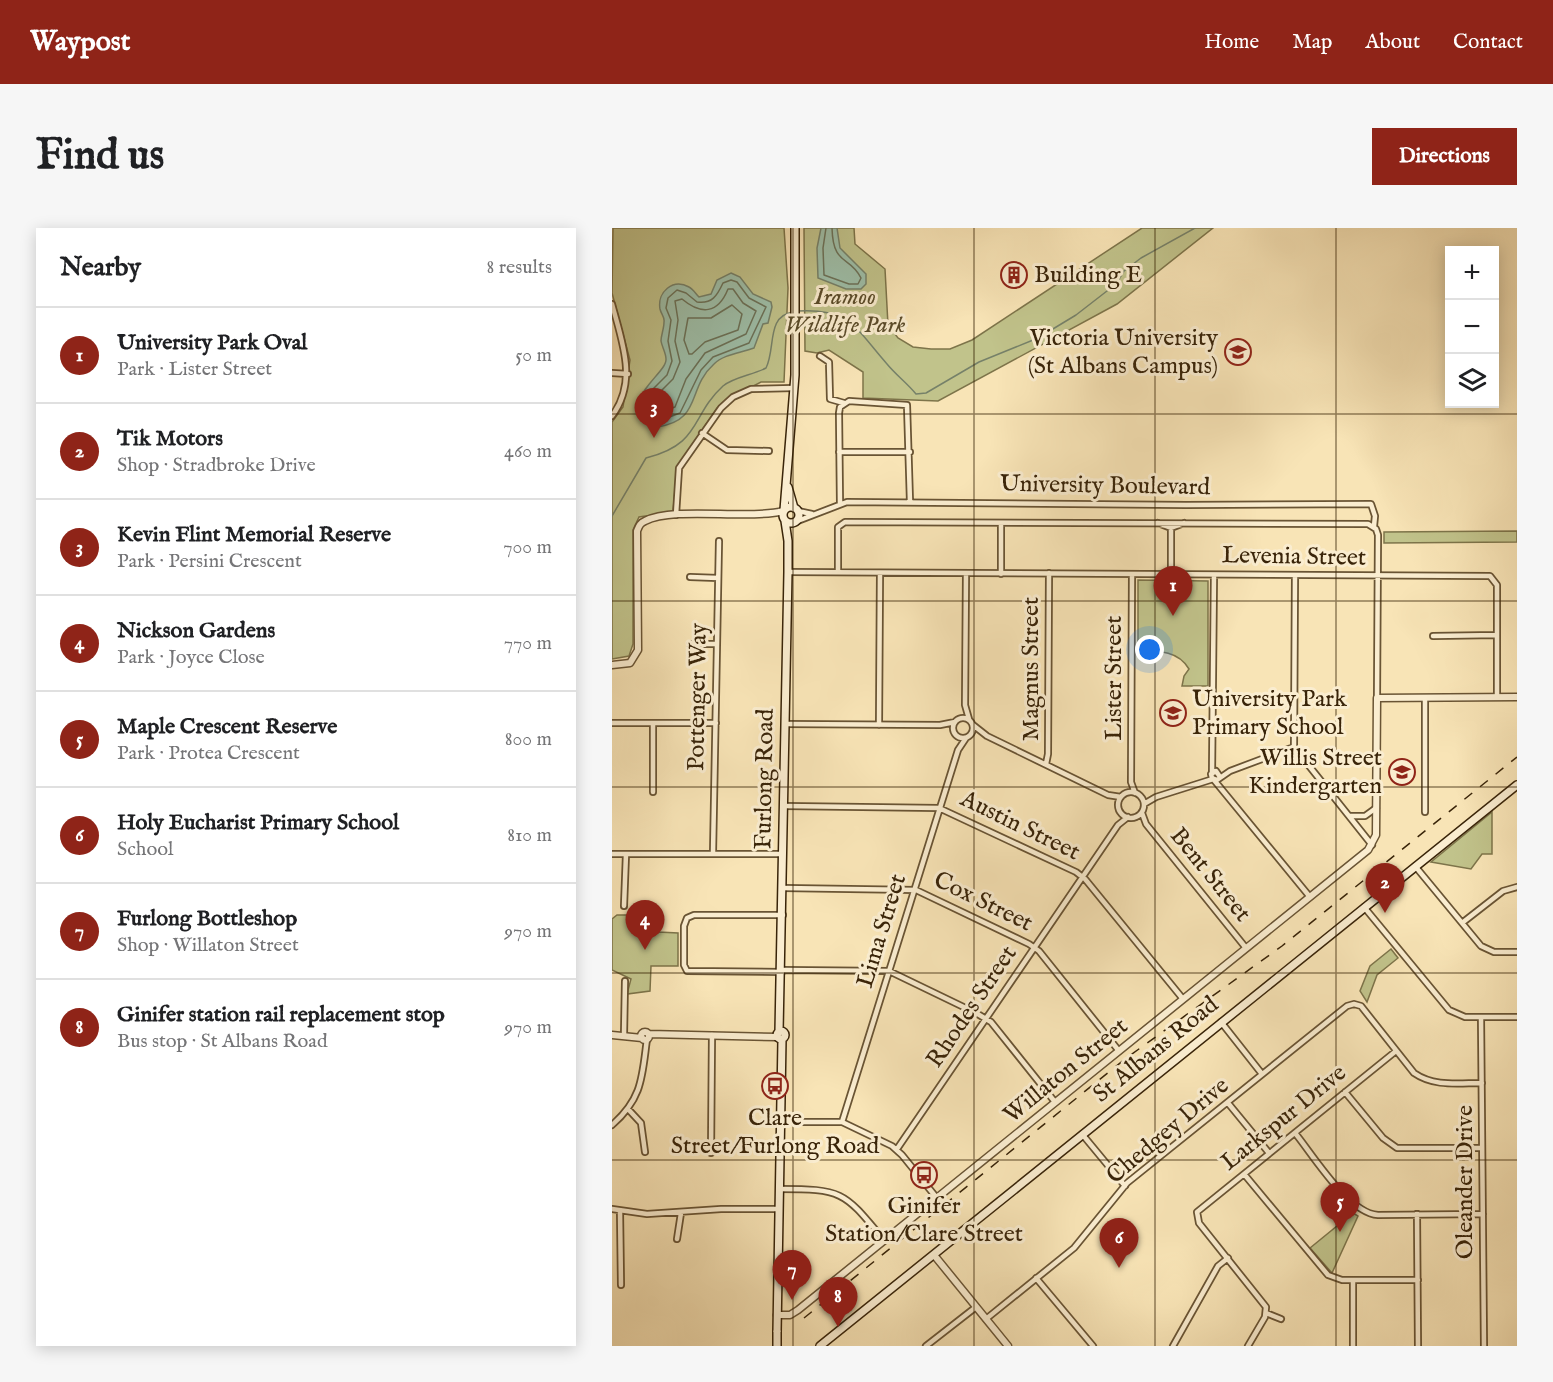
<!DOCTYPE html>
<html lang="en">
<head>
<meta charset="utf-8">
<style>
  :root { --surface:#fff; --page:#f6f6f6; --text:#202124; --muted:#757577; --line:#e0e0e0; --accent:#8f2418 }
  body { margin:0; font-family:"IM FELL English",serif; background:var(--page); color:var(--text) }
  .controls { position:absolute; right:18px; top:18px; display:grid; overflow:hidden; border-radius:0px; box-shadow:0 3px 15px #0003 }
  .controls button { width:54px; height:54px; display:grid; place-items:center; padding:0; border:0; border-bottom:2px solid var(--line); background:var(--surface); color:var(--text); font:30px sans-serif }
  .you { position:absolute; left:538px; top:422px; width:21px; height:21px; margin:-15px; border:4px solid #fff; border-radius:50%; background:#1a73e8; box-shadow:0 0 0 9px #1a73e833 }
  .badge { display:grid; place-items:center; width:39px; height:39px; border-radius:50%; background:var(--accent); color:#fff; font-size:20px; font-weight:700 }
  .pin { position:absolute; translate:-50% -50px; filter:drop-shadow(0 2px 3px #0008) }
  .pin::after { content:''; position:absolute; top:32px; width:21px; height:18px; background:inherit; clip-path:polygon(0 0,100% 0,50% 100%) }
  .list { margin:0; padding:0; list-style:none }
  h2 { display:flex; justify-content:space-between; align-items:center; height:78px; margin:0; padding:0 24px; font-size:26px }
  h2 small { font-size:20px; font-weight:400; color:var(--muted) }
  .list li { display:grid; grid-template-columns:39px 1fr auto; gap:18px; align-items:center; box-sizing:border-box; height:96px; padding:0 24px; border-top:2px solid var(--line) }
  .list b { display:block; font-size:22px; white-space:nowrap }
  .list p { margin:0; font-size:20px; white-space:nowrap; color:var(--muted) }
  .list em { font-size:20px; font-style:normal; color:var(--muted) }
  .icon { flex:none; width:33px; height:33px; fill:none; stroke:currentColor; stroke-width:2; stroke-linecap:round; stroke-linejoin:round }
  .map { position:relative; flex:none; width:905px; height:1118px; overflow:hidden; border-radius:0px }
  header { display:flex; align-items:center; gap:36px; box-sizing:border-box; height:84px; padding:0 30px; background:var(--accent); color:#fff }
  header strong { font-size:28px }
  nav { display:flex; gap:33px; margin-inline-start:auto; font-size:21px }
  .intro { display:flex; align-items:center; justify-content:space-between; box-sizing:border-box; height:144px; padding:0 36px }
  h1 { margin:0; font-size:42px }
  .button { padding:15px 27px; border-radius:0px; background:var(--accent); color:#fff; font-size:21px; font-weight:700 }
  main { display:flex; gap:36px; padding:0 36px }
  aside { flex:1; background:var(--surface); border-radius:0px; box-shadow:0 3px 15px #0003 }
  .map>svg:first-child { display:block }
  .green { fill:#c1c38b; stroke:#7d744a; stroke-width:1.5 }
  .water { fill:#9ebfa9; stroke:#768169; stroke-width:1.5 }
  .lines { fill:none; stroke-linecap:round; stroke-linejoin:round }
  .shore { stroke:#6c7259; stroke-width:1.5 }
  .stream { stroke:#768169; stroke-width:1.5 }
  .minor-casing { stroke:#695434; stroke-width:8 }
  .tertiary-casing { stroke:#695434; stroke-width:9 }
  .secondary-casing { stroke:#392409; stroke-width:10 }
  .minor { stroke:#faedd0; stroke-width:4.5 }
  .tertiary { stroke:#faedd0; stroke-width:6 }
  .secondary { stroke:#faedd0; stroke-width:7 }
  .rail { stroke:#392409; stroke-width:1.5; stroke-dasharray:10 10; stroke-linecap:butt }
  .secondary-bridge-casing { stroke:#392409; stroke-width:10; stroke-linecap:butt }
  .secondary-bridge { stroke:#faedd0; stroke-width:7 }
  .grid { fill:none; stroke:#392409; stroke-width:1.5; stroke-opacity:0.55 }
  .labels { text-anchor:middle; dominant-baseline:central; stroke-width:6; stroke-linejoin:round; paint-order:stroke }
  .poi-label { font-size:24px; fill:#392409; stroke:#faedd0; text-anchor:start }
  .park-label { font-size:24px; font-style:italic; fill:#5b4c2a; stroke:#faedd0 }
  .street-label { font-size:24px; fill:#392409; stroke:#faedd0 }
</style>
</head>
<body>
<header>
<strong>Waypost</strong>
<nav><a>Home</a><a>Map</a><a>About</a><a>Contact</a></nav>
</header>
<div class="intro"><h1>Find us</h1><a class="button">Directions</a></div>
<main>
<aside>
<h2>Nearby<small>8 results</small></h2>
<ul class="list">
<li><span class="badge">1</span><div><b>University Park Oval</b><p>Park · Lister Street</p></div><em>50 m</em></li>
<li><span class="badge">2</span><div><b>Tik Motors</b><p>Shop · Stradbroke Drive</p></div><em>460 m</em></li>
<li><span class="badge">3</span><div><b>Kevin Flint Memorial Reserve</b><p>Park · Persini Crescent</p></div><em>700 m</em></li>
<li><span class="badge">4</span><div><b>Nickson Gardens</b><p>Park · Joyce Close</p></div><em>770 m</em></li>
<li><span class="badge">5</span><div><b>Maple Crescent Reserve</b><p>Park · Protea Crescent</p></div><em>800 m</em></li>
<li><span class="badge">6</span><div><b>Holy Eucharist Primary School</b><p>School</p></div><em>810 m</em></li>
<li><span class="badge">7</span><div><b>Furlong Bottleshop</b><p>Shop · Willaton Street</p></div><em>970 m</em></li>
<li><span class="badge">8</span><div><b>Ginifer station rail replacement stop</b><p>Bus stop · St Albans Road</p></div><em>970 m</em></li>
</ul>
</aside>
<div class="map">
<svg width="905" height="1118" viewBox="0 0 905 1118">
  <rect width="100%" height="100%" fill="#f8e4b6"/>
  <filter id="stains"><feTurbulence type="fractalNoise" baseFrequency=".00333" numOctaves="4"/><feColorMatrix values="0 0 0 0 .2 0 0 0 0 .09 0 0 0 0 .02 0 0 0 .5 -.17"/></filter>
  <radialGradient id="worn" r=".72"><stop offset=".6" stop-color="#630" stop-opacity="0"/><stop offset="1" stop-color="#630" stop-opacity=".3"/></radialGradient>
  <path class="green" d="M1 0H172L176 60 172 154H149L114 172 105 180 65 239 61 284 27 289 21 302V416L17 428 0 431V194L11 179 18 132 0 65Z
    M192 0H242L243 16 273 41 276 97 286 110 301 119 319 121H338L360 112 530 0H601L505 76 326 173 251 170V144L217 122 205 125 193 123Z
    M905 303V314L772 315V304Z
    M526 352 596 353V458H570L572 448 577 441C566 422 546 423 526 423Z
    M880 584V626H870L859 641 819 634Z
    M5 687H19L46 704 66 705V738H39L38 763 15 766 19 751 0 742V691Z
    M779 721 786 730 765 747 755 774 748 763 758 738Z
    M741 985 746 988 720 1045 698 1020Z"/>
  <path class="water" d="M209 0H225L228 20 254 46V56L249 61H234L206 50 205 20Z
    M119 45 128 49 141 66 159 74 160 79 156 95 151 96 142 120C129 125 112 126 102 136 74 161 91 192 45 199 0 174 55 147 54 131 54 125 50 119 49 113 49 107 52 101 52 94 53 89 49 86 48 81 45 64 61 50 77 59 81 61 84 66 87 69L99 66 105 52Z"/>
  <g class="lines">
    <path class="shore" d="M214 0 211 20 212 47 237 56H246L249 50C238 27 221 39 220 0
      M119 52 125 54 137 70 154 79 137 115 101 129 89 142 68 185 52 191 42 190 36 183 35 167 55 147 60 133 56 113 59 92 54 80 56 70 65 62 74 65 85 74C100 76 105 68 111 55Z
      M116 61H121L131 75 144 83 134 106 93 125 74 151 63 179 47 184 43 180V169L61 151 68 134 63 113 66 92 63 73 70 71C89 87 106 86 116 61Z
      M120 77 130 86 126 102 93 114 80 126H77L72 112 76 90H99Z"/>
    <path class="stream" d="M186 83C238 80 244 101 275 136 284 147 295 155 304 166L314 165 367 134 426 110 464 87 504 56 512 43 529 30 583 0
      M0 288 34 230C90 216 78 188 111 158 122 149 141 147 154 140 164 120 154 88 181 84"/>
    <defs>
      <path id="minor" d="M0 76C10 114 26 153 0 188
        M208 128 217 134 218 171 232 175
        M0 145 16 146
        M90 205 115 222 157 223
        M227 224H298
        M228 276 227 185 228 179 237 173 295 177 298 274
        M186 283 200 286
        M64 287 67 240 109 180 121 169 139 161 182 160
        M183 294 235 274 574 277 759 276 763 288 762 298
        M546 295 559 300 572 295
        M176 344 878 348 885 357V469
        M226 344V299L233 294 756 296 764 301 766 307 765 470
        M354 346 353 477 357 491
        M389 346V295
        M520 346 519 554 523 565
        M559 347V296
        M683 347 682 519 760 617
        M78 349 106 350
        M821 408 885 407
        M78 416H105
        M341 500a10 10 0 1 1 20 0a10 10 0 1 1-20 0Z
        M0 495H104
        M173 496 328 497 343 494
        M267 497 268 345
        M361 497 375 508 496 567 509 569
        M434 536 436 526 437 345
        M600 545 602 347
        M608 549 604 543 599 546 600 550 605 552 618 543 682 519
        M602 552 698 669
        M41 564V495
        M506 577a13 13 0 1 1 26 0a13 13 0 1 1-26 0Z
        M532 576 544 569 601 551
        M172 578 327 580 464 644 473 651 571 771
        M813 584V471
        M530 585 534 596 634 720
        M738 588H753L764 580
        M101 625 107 313
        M0 626H171
        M803 638 869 718 882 724H905
        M171 660 304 662 417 716 427 723 507 823
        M12 678 14 626
        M752 679 837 782 853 789H905
        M850 695 891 663 905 659
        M170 742 277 743 364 785 379 794 443 874
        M170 744 75 743 72 737V698L75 690 82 687H171
        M869 789 872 1118
        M609 794 650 846
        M12 807 13 753
        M733 864 771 910 785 920H870
        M616 875 657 925
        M16 881 29 895 33 924
        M168 894H230L280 918 290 927 324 969
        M230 894 346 522 354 510
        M0 897C31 870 30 848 35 811
        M683 905C701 927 736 985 766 987L871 986
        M470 906 513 958
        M285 921 506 597 516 589
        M99 925 100 807
        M632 946 716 1047 730 1052H806
        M167 961C232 961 232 964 272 1012
        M0 981 35 986 109 981H167
        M8 983 9 1057
        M805 986 806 1118
        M65 1011 69 985
        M424 1050 481 1118
        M741 1052V1118
        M654 1085 669 1091
        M374 1091 462 1020 515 955 735 778 742 776 749 778 802 845C822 859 846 855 870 855
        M314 1118 364 1079
        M561 1118 606 1038 616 1030
        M636 1118 653 1089 654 1079 587 995 585 984 784 823"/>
      <path id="tertiary" d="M0 437 18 435 26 422 25 303C27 298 28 295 33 293 63 278 133 292 172 283
        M29 808a4 4 0 1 1 8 0a4 4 0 1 1-8 0Z
        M37 806 166 809
        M0 807 30 810
        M322 1027 396 1118
        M165 1087H178L186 1082 756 622 764 607 765 470 905 469"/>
      <path id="secondary" d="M176 259 182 280
        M171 287a8 8 0 1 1 16 0a8 8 0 1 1-16 0Z
        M172 282 183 147V0
        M165 807a4 4 0 1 1 8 0a4 4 0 1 1-8 0Z
        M167 804 176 344V313L173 293
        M165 1104 170 811
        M208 1118 905 557"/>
    </defs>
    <use href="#minor" class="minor-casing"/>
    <use href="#tertiary" class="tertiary-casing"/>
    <use href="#secondary" class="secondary-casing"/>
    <use href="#minor" class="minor"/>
    <use href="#tertiary" class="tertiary"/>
    <use href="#secondary" class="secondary"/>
    <path class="rail" d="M192 1090 513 831 670 718 905 529"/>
    <defs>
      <path id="secondary-bridge" d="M165 1118V1104"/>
    </defs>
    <use href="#secondary-bridge" class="secondary-bridge-casing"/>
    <use href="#secondary-bridge" class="secondary-bridge"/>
  </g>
  <path class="grid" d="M181 0V1118M362 0V1118M543 0V1118M724 0V1118M0 186H905M0 373H905M0 559H905M0 745H905M0 932H905"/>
  <defs>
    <symbol id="building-ring" viewBox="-11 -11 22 22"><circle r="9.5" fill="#faedd0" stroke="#8f2418" stroke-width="1.5"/><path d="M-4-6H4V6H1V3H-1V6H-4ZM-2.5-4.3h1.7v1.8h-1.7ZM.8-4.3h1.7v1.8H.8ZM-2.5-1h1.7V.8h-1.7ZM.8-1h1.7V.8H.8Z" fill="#8f2418"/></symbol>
    <symbol id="university-ring" viewBox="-11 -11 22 22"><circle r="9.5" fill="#faedd0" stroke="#8f2418" stroke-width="1.5"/><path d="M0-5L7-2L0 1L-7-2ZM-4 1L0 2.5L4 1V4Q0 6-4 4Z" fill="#8f2418"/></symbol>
    <symbol id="school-ring" viewBox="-11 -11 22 22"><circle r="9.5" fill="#faedd0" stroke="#8f2418" stroke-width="1.5"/><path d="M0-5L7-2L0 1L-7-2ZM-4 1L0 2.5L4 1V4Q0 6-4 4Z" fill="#8f2418"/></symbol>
    <symbol id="bus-ring" viewBox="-11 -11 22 22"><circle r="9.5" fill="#faedd0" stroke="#8f2418" stroke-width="1.5"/><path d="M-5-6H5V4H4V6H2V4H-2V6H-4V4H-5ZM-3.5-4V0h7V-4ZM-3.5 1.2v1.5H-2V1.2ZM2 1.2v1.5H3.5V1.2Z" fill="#8f2418"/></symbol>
  </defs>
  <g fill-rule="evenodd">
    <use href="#building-ring" x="387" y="32" width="30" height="30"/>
    <use href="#university-ring" x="611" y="109" width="30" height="30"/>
    <use href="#school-ring" x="546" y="470" width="30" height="30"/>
    <use href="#school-ring" x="775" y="529" width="30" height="30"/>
    <use href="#bus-ring" x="148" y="843" width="30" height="30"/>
    <use href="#bus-ring" x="297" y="932" width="30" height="30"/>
  </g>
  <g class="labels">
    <g class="poi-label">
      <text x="422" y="47">Building E</text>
      <text x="606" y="110" text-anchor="end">Victoria University<tspan x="606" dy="28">(St Albans Campus)</tspan></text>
      <text x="580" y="471">University Park<tspan x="580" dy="28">Primary School</tspan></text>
      <text x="770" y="530" text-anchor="end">Willis Street<tspan x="770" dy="28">Kindergarten</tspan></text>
      <text x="163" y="890" text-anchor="middle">Clare<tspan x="163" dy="28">Street/Furlong Road</tspan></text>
      <text x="312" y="978" text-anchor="middle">Ginifer<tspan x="312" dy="28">Station/Clare Street</tspan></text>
    </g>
    <g class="park-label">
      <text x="233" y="69">Iramoo<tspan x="233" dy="28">Wildlife Park</tspan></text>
    </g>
    <g class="street-label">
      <text transform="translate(493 258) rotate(1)">University Boulevard</text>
      <text transform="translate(682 329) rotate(1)">Levenia Street</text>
      <text transform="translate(419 441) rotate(-90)">Magnus Street</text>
      <text transform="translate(502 450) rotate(-90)">Lister Street</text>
      <text transform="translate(86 469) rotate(-89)">Pottenger Way</text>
      <text transform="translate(153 551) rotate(-89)">Furlong Road</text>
      <text transform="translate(408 598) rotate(26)">Austin Street</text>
      <text transform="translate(598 647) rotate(51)">Bent Street</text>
      <text transform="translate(371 674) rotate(26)">Cox Street</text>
      <text transform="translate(270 703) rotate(-73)">Lima Street</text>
      <text transform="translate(360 779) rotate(-56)">Rhodes Street</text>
      <text transform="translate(544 822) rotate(-39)">St Albans Road</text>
      <text transform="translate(454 843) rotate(-39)">Willaton Street</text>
      <text transform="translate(672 890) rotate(-39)">Larkspur Drive</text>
      <text transform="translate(556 903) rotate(-40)">Chedgey Drive</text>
      <text transform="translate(853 954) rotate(-90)">Oleander Drive</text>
    </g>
  </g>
  <rect width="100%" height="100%" filter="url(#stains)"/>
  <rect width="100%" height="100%" fill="url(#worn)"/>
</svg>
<div class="controls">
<button>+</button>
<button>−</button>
<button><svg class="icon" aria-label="layers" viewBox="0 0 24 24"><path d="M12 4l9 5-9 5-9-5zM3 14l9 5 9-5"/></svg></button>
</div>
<div class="you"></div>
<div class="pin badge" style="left:561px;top:388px">1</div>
<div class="pin badge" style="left:773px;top:685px">2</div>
<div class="pin badge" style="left:42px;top:210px">3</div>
<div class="pin badge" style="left:33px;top:722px">4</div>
<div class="pin badge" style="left:728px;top:1004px">5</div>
<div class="pin badge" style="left:507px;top:1040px">6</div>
<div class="pin badge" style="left:180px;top:1072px">7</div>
<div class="pin badge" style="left:226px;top:1099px">8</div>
</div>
</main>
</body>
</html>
